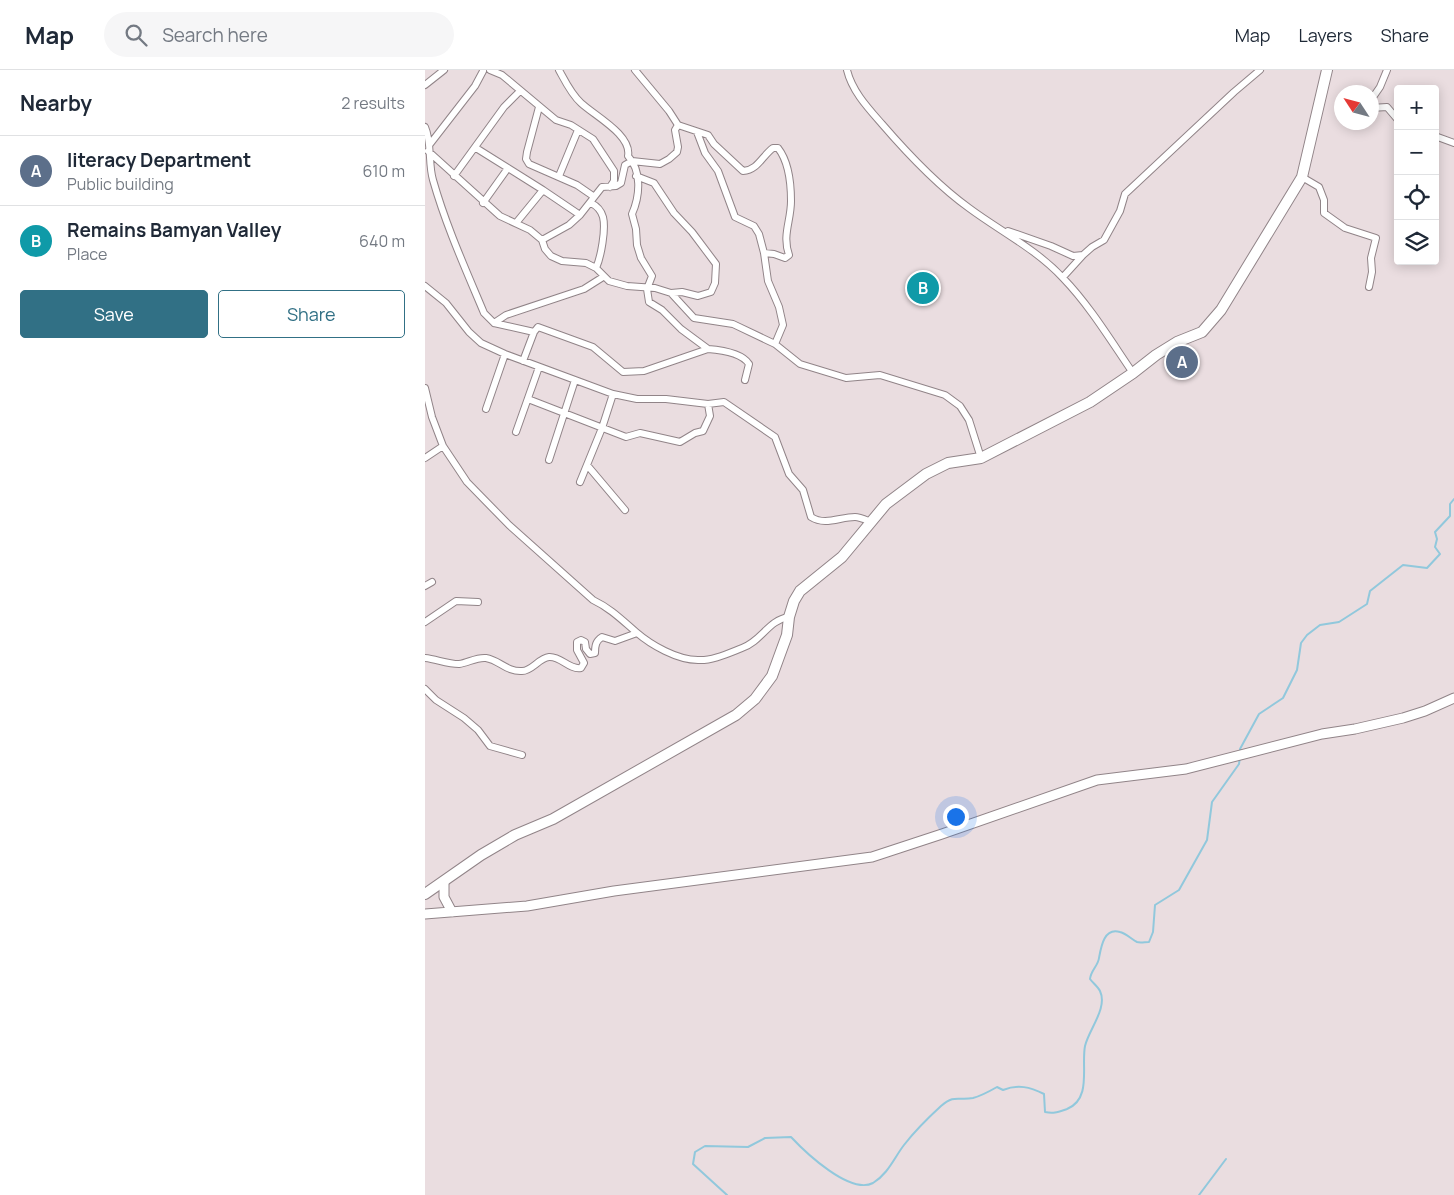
<!DOCTYPE html>
<html lang="en">
<head>
<meta charset="utf-8">
<style>
  :root { --surface:#fff; --page:#f6f6f7; --text:#1f2937; --muted:#747a83; --line:#e0e1e3; --accent:#317085 }
  body { margin:0; font-family:Manrope,sans-serif; background:var(--page); color:var(--text) }
  .controls { position:absolute; right:15px; top:15px; display:grid; overflow:hidden; border-radius:5px; box-shadow:0 2px 12px #0003 }
  .controls button { width:45px; height:45px; display:grid; place-items:center; padding:0; border:0; border-bottom:1px solid var(--line); background:var(--surface); color:var(--text); font:25px sans-serif }
  .compass { position:absolute; left:909px; top:15px; width:45px; height:45px; border-radius:50%; background:var(--surface); box-shadow:0 2px 12px #0003; rotate:306deg }
  .you { position:absolute; left:530px; top:746px; width:18px; height:18px; margin:-12px; border:4px solid #fff; border-radius:50%; background:#1a73e8; box-shadow:0 0 0 8px #1a73e833 }
  .badge { display:grid; place-items:center; width:32px; height:32px; border-radius:50%; background:var(--accent); color:#fff; font-size:16px; font-weight:700 }
  .pin { position:absolute; translate:-50% -50%; border:2px solid #fff; box-shadow:0 1px 5px #0006 }
  .list { margin:0; padding:0; list-style:none }
  h2 { display:flex; justify-content:space-between; align-items:center; height:65px; margin:0; padding:0 20px; font-size:21px }
  h2 small { font-size:16px; font-weight:400; color:var(--muted) }
  .list li { display:grid; grid-template-columns:32px 1fr auto; gap:15px; align-items:center; box-sizing:border-box; height:70px; padding:0 20px; border-top:1px solid var(--line) }
  .list b { display:block; font-size:19px; white-space:nowrap }
  .list p { margin:0; font-size:16px; white-space:nowrap; color:var(--muted) }
  .list em { font-size:16px; font-style:normal; color:var(--muted) }
  .actions { display:flex; gap:10px; padding:15px 20px }
  .actions a { flex:1; padding:11px 0; border:1px solid var(--accent); border-radius:5px; text-align:center; font-size:18px; color:var(--accent) }
  .actions .main { background:var(--accent); color:#fff }
  .icon { flex:none; width:28px; height:28px; fill:none; stroke:currentColor; stroke-width:2; stroke-linecap:round; stroke-linejoin:round }
  .map { position:relative; flex:none; width:1029px; height:1125px; overflow:hidden }
  header { display:flex; align-items:center; gap:30px; box-sizing:border-box; height:70px; padding:0 25px; background:var(--surface); border-bottom:1px solid var(--line) }
  header strong { font-size:24px }
  nav { display:flex; gap:28px; margin-inline-start:auto; font-size:18px }
  .search { width:350px; height:45px; background:var(--page); display:flex; align-items:center; gap:12px; box-sizing:border-box; padding:0 18px; border-radius:28px; color:var(--muted); font-size:19px }
  main { display:flex }
  aside { flex:1; background:var(--surface) }
  .map>svg:first-child { display:block }
  .lines { fill:none; stroke-linecap:round; stroke-linejoin:round }
  .stream { stroke:#91c8dc; stroke-width:2 }
  .street-casing { stroke:#918488; stroke-width:8 }
  .secondary-casing { stroke:#918488; stroke-width:11 }
  .primary-casing { stroke:#918488; stroke-width:12 }
  .street { stroke:#fff; stroke-width:6 }
  .secondary { stroke:#fff; stroke-width:9 }
  .primary { stroke:#fff; stroke-width:10 }
</style>
</head>
<body>
<header>
<strong>Map</strong>
<div class="search"><svg class="icon" aria-label="search" viewBox="0 0 24 24"><circle cx="10" cy="10" r="6"/><path d="M15 15l6 6"/></svg>Search here</div>
<nav><a>Map</a><a>Layers</a><a>Share</a></nav>
</header>
<main>
<aside>
<h2>Nearby<small>2 results</small></h2>
<ul class="list">
<li><span class="badge" style="background:#5c6f8a">A</span><div><b>literacy Department</b><p>Public building</p></div><em>610 m</em></li>
<li><span class="badge" style="background:#0f9aa8">B</span><div><b>Remains Bamyan Valley</b><p>Place</p></div><em>640 m</em></li>
</ul>
<div class="actions"><a class="main">Save</a><a>Share</a></div>
</aside>
<div class="map">
<svg width="1029" height="1125" viewBox="0 0 1029 1125">
  <rect width="100%" height="100%" fill="#eadde0"/>
  <g class="lines">
    <path class="stream" d="M815 683V679L834 644 858 628 872 600 876 573 882 565 895 555 914 552 942 534 945 521 978 495 1002 498 1015 484 1010 477 1012 469 1010 462 1025 446V434L1029 429
      M302 1125 268 1094 270 1082 280 1076 323 1077 340 1068 366 1067C380 1082 425 1125 448 1113 463 1104 469 1088 479 1075 489 1062 504 1047 516 1036 530 1024 533 1031 548 1028 556 1026 565 1021 572 1017L578 1020C593 1014 605 1017 619 1024L620 1042C629 1044 633 1042 642 1039 667 1029 656 996 660 976 664 959 683 938 675 921 673 917 668 913 665 909 666 900 673 896 674 888 676 877 679 857 695 862 702 864 706 869 712 872 715 873 720 872 724 872L728 862 730 835 754 820 782 770 787 732 814 694 815 687
      M774 1125 801 1089"/>
    <defs>
      <path id="street" d="M65 0 77 5 131 50 146 55 168 69 189 101V111L185 117
        M134 0C140 11 146 24 156 33 170 46 207 65 203 86 217 101 215 126 207 144L211 159 212 175 216 188 227 206 222 219 224 232 237 240 256 259 283 279
        M210 0 244 41 253 55
        M422 0C427 21 443 38 457 54 482 83 512 115 544 138 575 161 611 179 638 208 665 236 686 271 708 303
        M0 15 19 0
        M946 30 955 17 962 0
        M114 37 102 82 101 89 104 94 152 115 168 126
        M946 38 962 37 973 50
        M0 57C7 73 3 93 8 110 21 156 41 200 59 243L69 253 109 262
        M272 62 280 83 293 101 310 147 329 156 334 164 339 183 343 211 354 237 358 255 350 274
        M1010 66 1029 73
        M5 74 50 16 58 1
        M51 78 118 120 155 145
        M3 81 75 146 105 160 117 170 120 179 126 186 137 191 161 193 171 198 184 211 202 216 230 218 246 223 269 248 308 254 350 274 375 294 421 308 455 305 520 325 535 336 544 350 556 388
        M29 106 79 37 95 21
        M134 106 153 60
        M211 106 229 113 249 143 267 162 291 194 290 213 286 222 273 226 257 222 246 223
        M877 107 894 117 899 130V143L920 158 951 168 946 188 947 202 944 217
        M58 133 83 98
        M166 133C172 136 176 140 178 147 181 159 176 187 171 198
        M91 153 118 120
        M583 161 626 176 648 186 658 185 667 177 679 170 695 141 700 124 809 22 835 0
        M117 170 144 155 155 145 177 117 191 116 196 113 200 95 207 91 235 94 244 89 252 82 253 77 250 60 253 55 283 65 289 74 318 101C333 100 337 86 348 78H353C364 92 366 113 366 131 366 151 357 165 364 185L360 188 349 184 339 183
        M638 207 658 185
        M0 216 21 233 44 262 56 273 80 284 188 324 212 329H241L283 334 299 332 350 367 364 404 378 420 386 447C400 456 415 447 430 447 435 447 441 450 446 452
        M69 253 81 245 159 219 178 207
        M98 291 109 262 113 257 168 277 198 302 219 301 283 279C296 280 317 283 324 294L320 310
        M0 318 7 347 18 376 42 412 84 455 168 530C185 538 197 550 211 562 226 575 252 590 273 590 287 591 304 583 317 578 337 571 343 550 364 547
        M103 329 201 367 215 363 255 372 270 363 278 361 285 346 283 334
        M61 339 80 284
        M91 362 114 297
        M0 388 18 376
        M124 390 150 310
        M162 395 200 440
        M155 412 177 358 188 324
        M0 516 7 512
        M0 552 31 531 53 532
        M0 588C11 589 22 594 34 594 43 593 51 587 61 588 74 590 82 602 97 601 107 601 114 588 124 587 136 586 144 600 156 598L159 593 152 580V572L156 570 160 572 161 579 165 584 170 583C170 575 171 571 177 567L190 571 212 563
        M0 619 11 630 39 648 53 660 65 676 97 685"/>
      <path id="secondary" d="M19 812V827L27 842
        M0 844 102 836 189 821 447 787 517 764 672 710 761 699 897 664 930 659 978 648 1000 641 1029 628"/>
      <path id="primary" d="M0 824 56 785 90 765 128 749 311 645 330 629 347 606 362 565 364 547 369 531 375 521 417 487 461 434 501 404 523 393 556 388 665 332 708 303 731 285 752 272 777 262 796 240 877 107 902 0"/>
    </defs>
    <use href="#street" class="street-casing"/>
    <use href="#secondary" class="secondary-casing"/>
    <use href="#primary" class="primary-casing"/>
    <use href="#street" class="street"/>
    <use href="#secondary" class="secondary"/>
    <use href="#primary" class="primary"/>
  </g>
</svg>
<div class="controls">
<button>+</button>
<button>−</button>
<button><svg class="icon" aria-label="locate" viewBox="0 0 24 24"><circle cx="12" cy="12" r="6"/><path d="M12 2v4M12 18v4M2 12h4M18 12h4"/></svg></button>
<button><svg class="icon" aria-label="layers" viewBox="0 0 24 24"><path d="M12 4l9 5-9 5-9-5zM3 14l9 5 9-5"/></svg></button>
</div>
<svg class="compass" viewBox="-18 -18 36 36"><path d="M0-13l5 13h-10z" fill="#e53935"/><path d="M0 13l5-13h-10z" fill="#747a83"/></svg>
<div class="you"></div>
<div class="pin badge" style="left:757px;top:292px;background:#5c6f8a">A</div>
<div class="pin badge" style="left:498px;top:218px;background:#0f9aa8">B</div>
</div>
</main>
</body>
</html>
